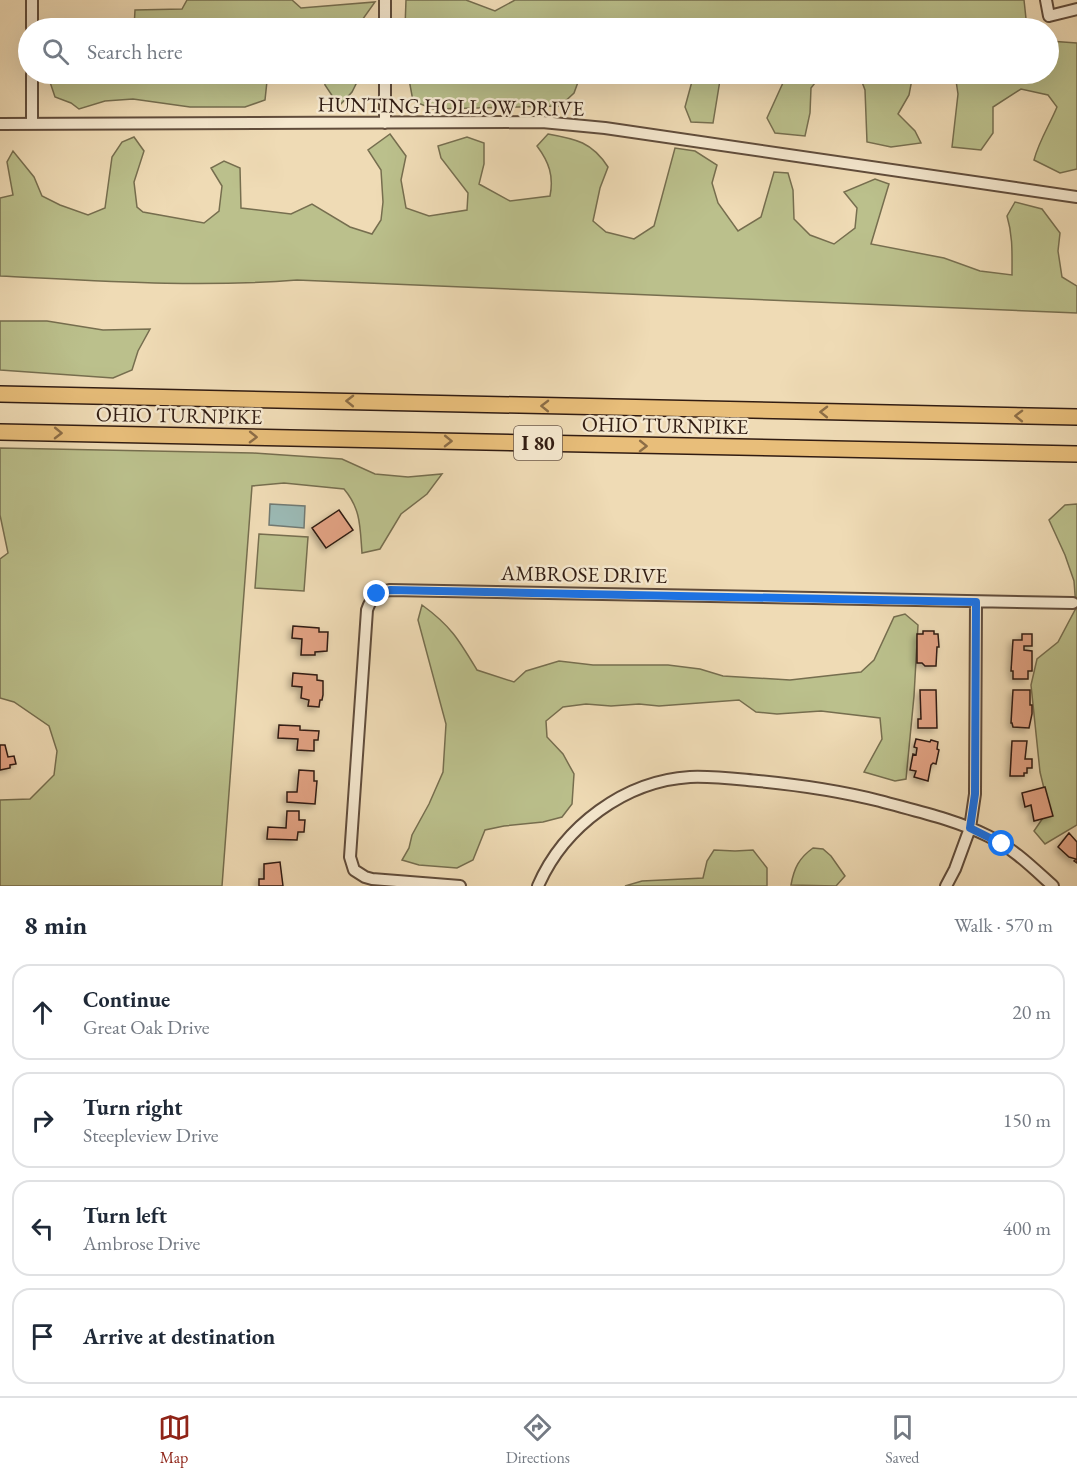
<!DOCTYPE html>
<html lang="en">
<head>
<meta charset="utf-8">
<style>
  :root { --surface:#fff; --page:#f6f6f7; --text:#1f2937; --muted:#747a83; --line:#e0e1e3; --accent:#8f2418 }
  body { margin:0; font-family:"EB Garamond",serif; background:var(--page); color:var(--text) }
  .stop { position:absolute; width:18px; height:18px; margin:-14px; border:4px solid #1a73e8; border-radius:50%; background:#fff }
  .stop.end { background:#1a73e8; border-color:#fff; box-shadow:0 2px 6px #0008 }
  .list { margin:0; padding:0; list-style:none }
  h2 { display:flex; justify-content:space-between; align-items:center; height:78px; margin:0; padding:0 24px; font-size:26px }
  h2 small { font-size:20px; font-weight:400; color:var(--muted) }
  .list li { display:grid; grid-template-columns:39px 1fr auto; gap:18px; align-items:center; box-sizing:border-box; height:96px; margin:0 12px 12px; padding:0 12px; border:2px solid var(--line); border-radius:18px }
  .list b { display:block; font-size:22px; white-space:nowrap }
  .list p { margin:0; font-size:20px; white-space:nowrap; color:var(--muted) }
  .list em { font-size:20px; font-style:normal; color:var(--muted) }
  .icon { flex:none; width:33px; height:33px; fill:none; stroke:currentColor; stroke-width:2; stroke-linecap:round; stroke-linejoin:round }
  .map { position:relative; flex:none; width:1077px; height:886px; overflow:hidden }
  .search { position:absolute; background:var(--surface); box-shadow:0 6px 24px #0002; left:18px; right:18px; top:18px; height:66px; display:flex; align-items:center; gap:15px; box-sizing:border-box; padding:0 21px; border-radius:33px; color:var(--muted); font-size:22px }
  .sheet { height:510px; background:var(--surface) }
  nav { display:flex; justify-content:space-around; align-items:center; box-sizing:border-box; height:84px; border-top:2px solid var(--line); background:var(--surface); font-size:16px; color:var(--muted) }
  nav a { display:grid; justify-items:center; gap:3px }
  nav .on { color:var(--accent) }
  .map>svg:first-child { display:block }
  .green { fill:#bbc08c; stroke:#766e4f; stroke-width:1.5 }
  .water { fill:#9bb9b4; stroke:#717a73; stroke-width:1.5 }
  .building { fill:#e0a182; stroke:#311c12; stroke-width:1.5; filter:url(#shadow) }
  .lines { fill:none; stroke-linecap:round; stroke-linejoin:round }
  .minor-casing { stroke:#604c3b; stroke-width:14 }
  .highway-casing { stroke:#311c12; stroke-width:18 }
  .minor { stroke:#f5e8cf; stroke-width:10 }
  .highway { stroke:#e8be7a; stroke-width:15 }
  .oneway { stroke:#8c6d46 }
  .route { stroke:#1a73e8; stroke-width:8 }
  .labels { text-anchor:middle; dominant-baseline:central; stroke-width:5; stroke-linejoin:round; paint-order:stroke }
  .shield { fill:#f5e8cf; stroke:#6c594b; stroke-width:1.5 }
  .shield-label { font-size:20px; font-weight:bold; fill:#311c12 }
  .street-label { font-size:21px; fill:#311c12; stroke:#f5e8cf }
</style>
</head>
<body>
<div class="map">
<svg width="1077" height="886" viewBox="0 0 1077 886">
  <defs>
    <filter id="shadow"><feDropShadow dx="-3" dy="3" stdDeviation="3" flood-color="#0004"/></filter>
  </defs>
  <rect width="100%" height="100%" fill="#efdbb5"/>
  <filter id="stains"><feTurbulence type="fractalNoise" baseFrequency=".00333" numOctaves="4"/><feColorMatrix values="0 0 0 0 .2 0 0 0 0 .09 0 0 0 0 .02 0 0 0 .5 -.17"/></filter>
  <radialGradient id="worn" r=".72"><stop offset=".6" stop-color="#630" stop-opacity="0"/><stop offset="1" stop-color="#630" stop-opacity=".3"/></radialGradient>
  <path class="green" d="M187 0H292L301 8 375 2 360 23V28H315L312 23H289L274 28H134L135 10 182 9Z
    M406 0H466L495 11 515 0H1024L1027 28H627L613 21 598 25 597 28H405Z
    M1049 41 1077 43V169L1060 173 1034 160C1039 141 1049 126 1057 107L1048 95 1021 89 993 107V133L981 150 952 147 958 94 955 74H1048Z
    M132 74H265L267 81 265 100 245 107H190L133 99 105 101 79 109 71 103 55 97 49 79C77 72 103 84 132 76Z
    M323 74H361L352 92 339 106 325 85Z
    M408 74H581L574 93 560 106 433 109 413 101Z
    M694 74H721L713 123 691 122 685 107Z
    M787 74H822L811 88 810 113 805 136 775 133 767 118Z
    M859 74H913L909 95 898 114 915 131 921 143 891 147 867 142 865 90Z
    M390 134 406 156 401 180 406 208 429 216 467 210 468 193 441 158 438 146 467 137 484 143V164L479 184 510 201 550 196C554 176 549 162 537 146L548 134C576 139 592 142 608 167L600 188 593 221 606 232 634 239 654 226 675 148 695 151 717 165 712 183 718 203 738 231 761 217 774 172 788 173 793 190 794 219 810 235 834 244 855 228 857 208 844 192 875 179 889 184 871 244 944 258 980 271 1012 275C1012 254 1013 236 1007 216L1015 202 1042 209 1060 233 1058 251 1062 277 1077 286V313L297 280C198 288 99 281 0 276V198L13 195 7 162 13 151 34 177 42 196 60 205 88 215 105 208 112 157 122 142 134 137 144 151 134 182 137 207 143 212 204 223 219 211 222 186 211 168 224 161 240 168 241 208 291 214 312 204 350 227 372 234 381 220 383 202 381 170 368 150Z
    M0 321H47L103 330 150 329 138 351 132 370 113 378 0 370Z
    M0 448 253 453 342 459 375 474 408 477 442 474 427 494 401 514 380 549 362 553C360 527 361 509 344 489L284 483 252 486 222 886H0V800L30 799 54 775 57 751 49 726 14 702 0 698V559L8 553 0 515Z
    M1077 504V825L1045 844 1034 831 1049 809 1040 772 1031 685 1037 659 1058 642 1076 608 1074 581 1065 555 1049 520 1065 505Z
    M259 534 308 537 304 591 255 588Z
    M422 605C451 626 459 640 477 670L514 682 526 671 559 661 593 665H668L700 669 723 676 790 680 861 672 874 660 894 617 905 614 918 625 914 696 906 779 895 781 864 772 882 739 880 718 821 711 777 714 756 712 739 700 659 706 639 704 611 706 586 704 563 707 546 721 547 737 563 754 574 774 572 804 562 817 543 822 504 826 485 830 473 860 457 868 419 865 402 860 409 848 412 835 429 804 443 772 446 724 418 620Z
    M813 848 823 849 831 856 845 876 836 886 791 885C794 868 799 858 813 848Z
    M714 850 735 851 753 850 767 868V886H625L642 881 703 878 707 861Z"/>
  <path class="water" d="M270 504 305 506 304 528 269 525Z"/>
  <path class="building" d="M339 510 353 530 326 548 312 528Z
    M293 626 319 628V632H328L327 651 315 652V655H301L302 639 292 638Z
    M923 631H934V634H938L939 647H937L936 666H925L922 663H917V634H923Z
    M1022 634H1032V646H1024V650L1032 651V671H1028V679H1013V671H1011L1013 640H1022Z
    M293 673 317 675V680L323 681V695L322 700H320L319 707 308 706 309 700 301 698 302 687 292 686Z
    M920 690H936L937 728H918V719H921Z
    M1013 690H1030V705H1032V714L1029 728 1013 727 1012 723H1011Z
    M279 725 300 726V730L319 731 318 740H314V751L297 750 298 739 278 738Z
    M916 739 930 742 931 740 938 742 937 749 939 750 936 764 933 763 931 765 928 781 914 777 916 771 910 770 913 754 916 755 917 748 914 747Z
    M1012 741H1027L1025 759H1032V768H1027V773H1024V776H1010Z
    M0 745H5L8 757 14 756 16 764 10 765V768L0 770Z
    M299 770 314 771V781H317L315 804 287 802V792H297Z
    M1045 787 1053 816 1034 821 1031 805 1025 807 1022 793Z
    M287 811H299V820H305L304 832H298L297 840 267 839 268 827 286 828Z
    M1069 833 1077 842V863L1074 861 1076 859 1069 857 1058 847Z
    M280 862 283 886H259V879H264V864Z"/>
  <g class="lines">
    <defs>
      <path id="minor" d="M32 0V28
        M385 0V28
        M1046 0 1049 16 1077 9
        M385 74V123
        M0 124 542 122 605 128 1077 197
        M32 124V74
        M460 886 372 879 365 877 354 870 350 857 367 610C371 598 377 592 390 590L1073 603
        M538 886C564 826 625 781 690 777 713 776 736 779 758 781 800 785 840 791 880 801 916 811 954 819 988 836 1013 848 1033 868 1053 886
        M946 886 955 869 970 828 975 794 976 602"/>
      <path id="highway" d="M0 394 1077 417
        M0 432 1077 454"/>
    </defs>
    <use href="#minor" class="minor-casing"/>
    <use href="#highway" class="highway-casing"/>
    <use href="#minor" class="minor"/>
    <use href="#highway" class="highway"/>
  </g>
  <defs><path id="oneway-chevron" d="M-2-3.5L2.5 0L-2 3.5" fill="none" stroke-width="1.6" stroke-linecap="round" stroke-linejoin="round" transform="scale(1.5)"/></defs>
  <g class="oneway">
    <use href="#oneway-chevron" transform="translate(350 401) rotate(-179)"/>
    <use href="#oneway-chevron" transform="translate(545 406) rotate(-179)"/>
    <use href="#oneway-chevron" transform="translate(824 412) rotate(-179)"/>
    <use href="#oneway-chevron" transform="translate(1019 416) rotate(-179)"/>
    <use href="#oneway-chevron" transform="translate(58 433) rotate(1)"/>
    <use href="#oneway-chevron" transform="translate(253 437) rotate(1)"/>
    <use href="#oneway-chevron" transform="translate(448 441) rotate(1)"/>
    <use href="#oneway-chevron" transform="translate(643 446) rotate(1)"/>
  </g>
  <g class="lines">
    <path class="route" d="M377 594 390 590 976 602 975 794 970 828 1002 844"/>
  </g>
  <g class="labels">
    <rect class="shield" x="514" y="426" width="48" height="34" rx="4.5"/>
    <g class="shield-label">
      <text x="538" y="443">I 80</text>
    </g>
    <g class="street-label">
      <text transform="translate(451 106) rotate(1)">HUNTING HOLLOW DRIVE</text>
      <text transform="translate(179 415) rotate(1)">OHIO TURNPIKE</text>
      <text transform="translate(665 425) rotate(1)">OHIO TURNPIKE</text>
      <text transform="translate(584 574) rotate(1)">AMBROSE DRIVE</text>
    </g>
  </g>
  <rect width="100%" height="100%" filter="url(#stains)"/>
  <rect width="100%" height="100%" fill="url(#worn)"/>
</svg>
<div class="stop" style="left:1002px;top:844px"></div>
<div class="stop end" style="left:377px;top:594px"></div>
<div class="search"><svg class="icon" aria-label="search" viewBox="0 0 24 24"><circle cx="10" cy="10" r="6"/><path d="M15 15l6 6"/></svg>Search here</div>
</div>
<section class="sheet">
<h2>8 min<small>Walk · 570 m</small></h2>
<ul class="list">
<li><svg class="icon" aria-label="ahead" viewBox="0 0 24 24"><path d="M12 20V5M6 11l6-6 6 6"/></svg><div><b>Continue</b><p>Great Oak Drive</p></div><em>20 m</em></li>
<li><svg class="icon" aria-label="right" viewBox="0 0 24 24"><path d="M7 20v-9h11M14 6l5 5-5 5"/></svg><div><b>Turn right</b><p>Steepleview Drive</p></div><em>150 m</em></li>
<li><svg class="icon" aria-label="left" viewBox="0 0 24 24"><path d="M17 20v-9H6M10 6l-5 5 5 5"/></svg><div><b>Turn left</b><p>Ambrose Drive</p></div><em>400 m</em></li>
<li><svg class="icon" aria-label="arrive" viewBox="0 0 24 24"><path d="M6 21V4h12l-3 4 3 4H6"/></svg><div><b>Arrive at destination</b></div></li>
</ul>
</section>
<nav>
<a class="on"><svg class="icon" aria-label="map" viewBox="0 0 24 24"><path d="M3 6l6-2 6 2 6-2v14l-6 2-6-2-6 2zM9 4v14M15 6v14"/></svg>Map</a>
<a><svg class="icon" aria-label="directions" viewBox="0 0 24 24"><path d="M12 3l9 9-9 9-9-9zM9 14v-3h6M13 9l2 2-2 2"/></svg>Directions</a>
<a><svg class="icon" aria-label="saved" viewBox="0 0 24 24"><path d="M7 4h10v16l-5-4-5 4z"/></svg>Saved</a>
</nav>
</body>
</html>
